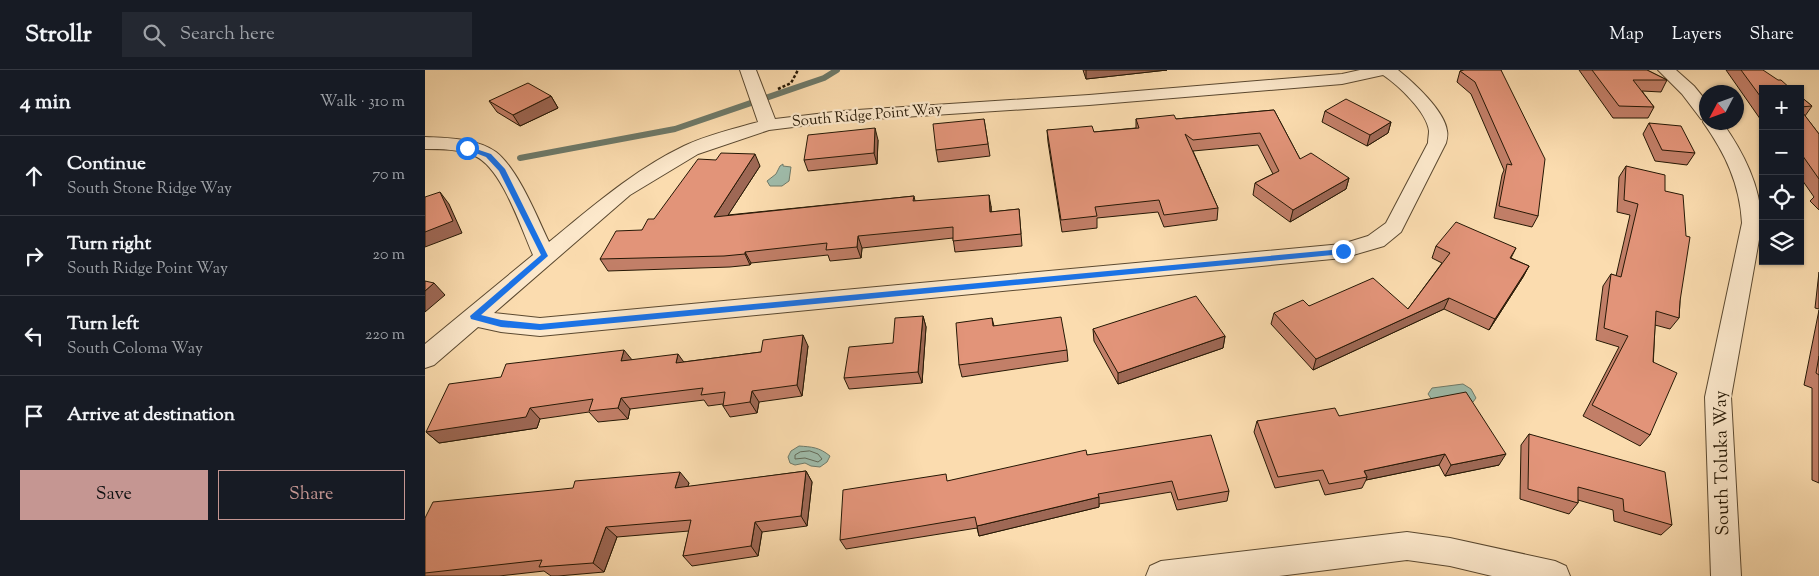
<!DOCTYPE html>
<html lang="en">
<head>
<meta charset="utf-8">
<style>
  :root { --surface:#171b24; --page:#242831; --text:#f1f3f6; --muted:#9ea1a6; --line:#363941; --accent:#c59692 }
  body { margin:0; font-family:"Sorts Mill Goudy",serif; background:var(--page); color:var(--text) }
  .controls { position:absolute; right:15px; top:15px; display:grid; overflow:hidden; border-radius:0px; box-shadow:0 1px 4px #0004 }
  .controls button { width:45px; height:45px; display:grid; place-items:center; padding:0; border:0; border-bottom:1px solid var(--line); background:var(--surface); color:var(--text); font:25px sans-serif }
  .compass { position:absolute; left:1274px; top:15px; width:45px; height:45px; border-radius:50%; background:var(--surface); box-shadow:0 1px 4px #0004; rotate:229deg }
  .stop { position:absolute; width:15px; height:15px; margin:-11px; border:4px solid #1a73e8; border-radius:50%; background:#fff }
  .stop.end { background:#1a73e8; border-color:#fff; box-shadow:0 1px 5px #0008 }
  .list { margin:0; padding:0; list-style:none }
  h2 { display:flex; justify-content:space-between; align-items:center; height:65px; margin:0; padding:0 20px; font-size:21px }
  h2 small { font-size:16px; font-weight:400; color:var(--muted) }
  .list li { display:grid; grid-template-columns:32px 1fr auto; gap:15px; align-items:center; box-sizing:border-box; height:80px; padding:0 20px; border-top:1px solid var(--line) }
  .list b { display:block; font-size:19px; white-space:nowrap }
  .list p { margin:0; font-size:16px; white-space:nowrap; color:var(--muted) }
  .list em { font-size:16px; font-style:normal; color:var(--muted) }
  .actions { display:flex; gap:10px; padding:15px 20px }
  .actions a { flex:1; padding:11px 0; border:1px solid var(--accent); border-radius:0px; text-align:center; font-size:18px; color:var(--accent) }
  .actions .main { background:var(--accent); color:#111 }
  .icon { flex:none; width:28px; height:28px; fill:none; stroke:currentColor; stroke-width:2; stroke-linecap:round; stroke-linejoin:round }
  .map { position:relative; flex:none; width:1394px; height:506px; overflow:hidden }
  header { display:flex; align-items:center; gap:30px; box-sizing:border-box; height:70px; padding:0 25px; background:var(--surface); border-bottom:1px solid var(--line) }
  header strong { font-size:24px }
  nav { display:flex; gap:28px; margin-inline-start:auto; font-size:18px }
  .search { width:350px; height:45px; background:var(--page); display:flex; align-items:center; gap:12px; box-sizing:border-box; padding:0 18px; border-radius:0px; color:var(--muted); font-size:19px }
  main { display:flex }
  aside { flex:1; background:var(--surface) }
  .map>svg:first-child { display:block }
  .water { fill:#9fbcab; stroke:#6f7a69 }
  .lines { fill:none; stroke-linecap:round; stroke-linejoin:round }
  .shore { stroke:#626a58; stroke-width:1 }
  .stream { stroke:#6f7a69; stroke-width:6 }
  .street-casing { stroke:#5b4930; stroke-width:2 }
  .path { stroke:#261805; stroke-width:2.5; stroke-dasharray:3 2; stroke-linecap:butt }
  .street { fill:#fce8cb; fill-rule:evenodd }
  .wall { fill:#c27f68; stroke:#261805 }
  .shaded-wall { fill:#9e6855; stroke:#261805 }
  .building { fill:#e29479; stroke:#261805 }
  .route { fill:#1a73e8 }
  .labels { text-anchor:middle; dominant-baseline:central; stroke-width:4.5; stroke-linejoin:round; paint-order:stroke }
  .far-street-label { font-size:15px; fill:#261805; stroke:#fce8cb }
  .street-label { font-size:18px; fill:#261805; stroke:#fce8cb }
</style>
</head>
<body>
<header>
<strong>Strollr</strong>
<div class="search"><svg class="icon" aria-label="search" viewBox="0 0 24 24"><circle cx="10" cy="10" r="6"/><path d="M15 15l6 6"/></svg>Search here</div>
<nav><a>Map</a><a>Layers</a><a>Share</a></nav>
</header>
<main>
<aside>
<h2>4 min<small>Walk · 310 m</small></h2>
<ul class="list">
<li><svg class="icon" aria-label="ahead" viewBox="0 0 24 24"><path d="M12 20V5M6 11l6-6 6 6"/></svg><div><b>Continue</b><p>South Stone Ridge Way</p></div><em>70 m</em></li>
<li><svg class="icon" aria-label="right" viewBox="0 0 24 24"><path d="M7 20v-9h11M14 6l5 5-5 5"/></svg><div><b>Turn right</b><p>South Ridge Point Way</p></div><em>20 m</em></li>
<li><svg class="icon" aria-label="left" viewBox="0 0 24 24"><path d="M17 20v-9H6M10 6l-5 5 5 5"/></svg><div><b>Turn left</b><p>South Coloma Way</p></div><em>220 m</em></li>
<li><svg class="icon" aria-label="arrive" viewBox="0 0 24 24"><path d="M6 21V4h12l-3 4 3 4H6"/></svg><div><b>Arrive at destination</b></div></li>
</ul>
<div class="actions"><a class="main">Save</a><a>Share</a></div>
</aside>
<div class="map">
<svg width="1394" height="506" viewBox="0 0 1394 506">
  <rect width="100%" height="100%" fill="#fbdcaf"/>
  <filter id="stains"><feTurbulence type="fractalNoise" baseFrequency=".004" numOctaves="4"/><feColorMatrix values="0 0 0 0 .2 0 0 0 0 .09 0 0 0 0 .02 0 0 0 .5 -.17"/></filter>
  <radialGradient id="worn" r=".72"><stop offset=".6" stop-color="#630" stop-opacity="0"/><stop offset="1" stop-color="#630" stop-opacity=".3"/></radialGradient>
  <path class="water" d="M358 94V96L366 97 364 111 357 116H345L342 111 351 104 355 96Z
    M1038 314 1046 319 1051 328 1048 332C1029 334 1014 342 1003 324L1007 318Z
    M374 376C387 377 394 377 405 386L402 392 395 397 386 396 380 393 370 395 365 393 363 387 366 381Z"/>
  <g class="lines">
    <path class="shore" d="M385 381 393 384 397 389 393 392 380 388 370 389V385L375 382Z"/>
    <path class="stream" d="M95 88 250 59 399 8 412 0"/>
    <defs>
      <path id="street" d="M315 0H331L350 49 417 41 664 25 917 4 935 0H973C988 12 1020 41 1022 61 1023 65 1022 69 1021 73L976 162 959 176 918 188 115 266 76 262 53 257 9 295 0 298V274L108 185C96 158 77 98 50 86 35 79 16 79 0 79V67C22 68 52 68 71 82 93 99 112 147 124 172 167 137 209 100 259 76 282 65 308 59 333 52ZM958 5C973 15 1002 42 1004 61 1004 65 1003 69 1003 73L961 153 943 166 917 174 115 248 69 243 205 125 273 84 344 60 417 51 664 35 917 14Z
        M1233 0H1251L1269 16 1282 32V52H1297C1319 83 1335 115 1337 153L1306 327 1316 506H1286L1280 327 1317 153C1315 114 1300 83 1278 52L1279 50 1276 49 1257 24Z
        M982 462 1025 468 1130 491 1141 496 1145 506H1067L1025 496 982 490 854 506H721L725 496 736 491Z"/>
    </defs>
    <use href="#street" class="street-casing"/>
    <path class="path" d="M353 19 366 13 373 0"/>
    <use href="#street" class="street"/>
  </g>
  <path class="wall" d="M658 0H742L661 9Z
    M1076 0 1113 146 1107 157 1069 148 1077 105 1079 100 1046 24 1032 12 1035 1Z
    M1154 0H1222L1242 10 1236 22 1217 21 1229 37 1223 48H1188Z
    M1301 0H1338V53Z
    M126 26 133 38 95 56 72 42 64 31Z
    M1375 26 1387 36 1380 46 1394 64V140L1385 131 1389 127 1375 107Z
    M849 40 875 89 924 108 921 119 865 152 828 125 830 113 848 104 833 75 768 81 793 138 792 150 739 157 733 142 672 148V158L637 162 623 72 622 60 669 62 711 58V49H751Z
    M900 41 966 52 963 63 942 76 897 52Z
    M559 49 565 86 513 92 511 80Z
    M1224 53 1270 83 1262 95 1230 91 1218 64Z
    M453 70 452 94 383 101 379 90Z
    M335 96 303 145 489 126 490 131 566 136V142L594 139 597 176 530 182 528 168 437 178 436 188 405 191 403 185 326 193 325 195 305 197 183 201 175 189 217 160 229 149Z
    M1201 96 1240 121 1255 231 1254 248 1245 259 1230 255 1225 365 1215 376 1158 346 1194 277 1171 270 1178 216 1186 204 1191 206 1205 145 1192 142 1194 107Z
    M1011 176 1091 178 1086 188 1104 196 1098 207 1064 260 1019 239 888 300 846 254 849 243 884 236 983 239 1017 193 1007 188Z
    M1394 202V239L1390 238Z
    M1394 240V413L1387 410V318L1379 315Z
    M498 246 501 257 497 313 424 319 419 308 468 273Z
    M567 248 569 256 642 280 643 291 537 307 534 295Z
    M668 259 800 266 798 278 693 314 669 271Z
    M383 276 377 326 334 332 332 343 305 347 298 336V334L283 336 279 330 205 339 203 349 173 352 164 342 115 349 112 358 14 373 1 362 207 290 258 292Z
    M914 346 1074 395 1020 406 1014 395 941 410 937 418 900 425 894 410 850 418 829 362 832 351Z
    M1104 364 1247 455 1236 465 1189 451 1188 440 1153 430V433L1144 444 1095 429 1096 375Z
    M662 385 804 421 802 431 752 440 746 422 674 434V437L554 466 552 458 421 479 415 470 524 411Z
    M381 401 387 412 382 456 337 462 333 486 267 496 258 486 264 461 192 467 179 502 133 506H126L119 501 74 506H0V448L264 413 262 417Z"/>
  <path class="shaded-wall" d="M661 0H742L661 9Z
    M126 26 133 38 95 56 88 45Z
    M966 52 963 63 942 76 945 65Z
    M450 58 453 70 452 94 449 83Z
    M330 84 335 96 294 159 289 147Z
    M924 108 921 119 865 152 868 140Z
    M15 122 24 134 37 163 0 177V162Z
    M564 125 566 136 567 154 565 142Z
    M433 166 437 178 436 188 432 177Z
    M320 182 326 193 325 195 320 184Z
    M1104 196 1098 207 1064 260 1070 249Z
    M9 213 20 225 0 242V221Z
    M1024 228 1019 239 888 300 891 289Z
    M498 246 501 257 497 313 493 302Z
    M378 265 383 276 377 326 372 315Z
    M800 266 798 278 693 314V303Z
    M199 280 208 291H196Z
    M253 284 261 295 251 293Z
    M327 321 334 332 332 343 325 332Z
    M196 328 205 339 203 349 193 338Z
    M105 338 115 349 112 358 14 373 1 362Z
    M1020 384 1014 395 941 410 942 407 939 401Z
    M1081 384 1074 395 1020 406 1026 395Z
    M381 401 387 412 382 456 376 446Z
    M255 402 264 413 259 429 250 418Z
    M674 427V437L554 466 552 456Z
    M330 452 337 462 333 486 326 476Z
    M181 457 192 467 179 502 168 493Z"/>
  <path class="building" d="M1039 0H1076L1120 89 1113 146 1074 136 1082 94 1087 95 1050 12 1035 1Z
    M1167 0H1222L1242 10H1208L1229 37 1194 36Z
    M1316 0H1338L1353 10H1356L1366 19H1338V30Z
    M103 13 126 26 88 45 64 31Z
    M1375 26 1387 36 1375 37Z
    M921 29 966 52 945 65 900 41Z
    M1375 39 1394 64V109L1375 82Z
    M849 40 875 89 886 83 924 108 868 140 830 113 854 101 835 63 768 70 760 64 793 138 739 145 734 130 670 137 672 146 636 150 622 60 667 56 669 62 714 58 711 49 749 45 751 49Z
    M559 49 563 74 511 80 508 54Z
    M1224 53 1256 56 1270 83 1237 80Z
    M450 58 449 83 379 90 383 65Z
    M296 83 330 84 289 147 489 126 488 131 564 125 565 142 594 139 596 164 528 171V157L433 166 432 177 401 180 402 173 320 182V184L299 186 175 189 191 161 217 160 223 149H229L273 89 291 90Z
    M1201 96 1240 105V121L1258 125 1261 166 1265 167 1255 231 1254 248 1231 241 1228 292 1252 303 1225 365 1167 335 1203 266 1179 258 1186 204 1196 207 1213 134 1199 130Z
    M15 122 28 151 0 162V127Z
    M1031 152 1091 178 1085 188 1104 196 1070 249 1024 228 891 289 849 243 878 230 884 236 948 208 983 239 1025 183 1011 176Z
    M0 211 9 213 0 221Z
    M771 226 800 266 693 303 668 259Z
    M498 246 493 302 419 308 424 277 468 273 470 248Z
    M636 247 642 280 534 295 531 253 567 248 568 256Z
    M378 265 372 315 327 321 325 332 298 336 300 322 276 325 278 318 196 328 193 338 164 341 168 329 105 338 101 347 1 362 24 314 76 307 81 294 199 280 196 291 253 284 251 293 336 282 338 270Z
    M1394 286V305L1391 303Z
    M1041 322 1081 384 1026 395 1020 384 939 401 942 407 904 414 898 400 853 407 832 351 910 338 914 346Z
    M1104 364 1240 402 1247 455 1199 441 1198 429 1153 417V433L1103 419Z
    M786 365 804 421 753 430 747 411 673 424 674 427 552 456 550 447 415 470 418 420 521 404 522 411 661 380 662 385Z
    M381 401 376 446 330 452 326 476 258 486 266 450 181 457 168 493 114 497 117 490 0 503V448L8 432 148 418 150 411 255 402 250 418Z"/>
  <path class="route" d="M42 76 66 84 80 99 123 186 56 245 76 250 115 254 918 179 921 181 918 184 115 260 76 257 46 249 45 246 116 185 74 101 61 87 40 79V77Z"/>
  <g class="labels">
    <g class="far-street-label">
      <text transform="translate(442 46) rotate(-5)">South Ridge Point Way</text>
    </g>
    <g class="street-label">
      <text transform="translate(1298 393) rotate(-91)">South Toluka Way</text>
    </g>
  </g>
  <rect width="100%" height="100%" filter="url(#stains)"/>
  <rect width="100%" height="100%" fill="url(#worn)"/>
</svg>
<div class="controls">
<button>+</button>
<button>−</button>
<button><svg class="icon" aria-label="locate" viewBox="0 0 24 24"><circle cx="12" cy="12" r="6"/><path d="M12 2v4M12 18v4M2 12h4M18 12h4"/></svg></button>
<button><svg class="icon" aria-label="layers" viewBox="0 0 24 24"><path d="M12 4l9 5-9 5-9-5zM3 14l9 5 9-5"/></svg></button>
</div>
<svg class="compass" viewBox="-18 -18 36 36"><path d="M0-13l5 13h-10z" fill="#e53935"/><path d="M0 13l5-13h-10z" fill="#9ea1a6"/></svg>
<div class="stop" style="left:42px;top:78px"></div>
<div class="stop end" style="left:918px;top:181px"></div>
</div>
</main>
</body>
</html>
